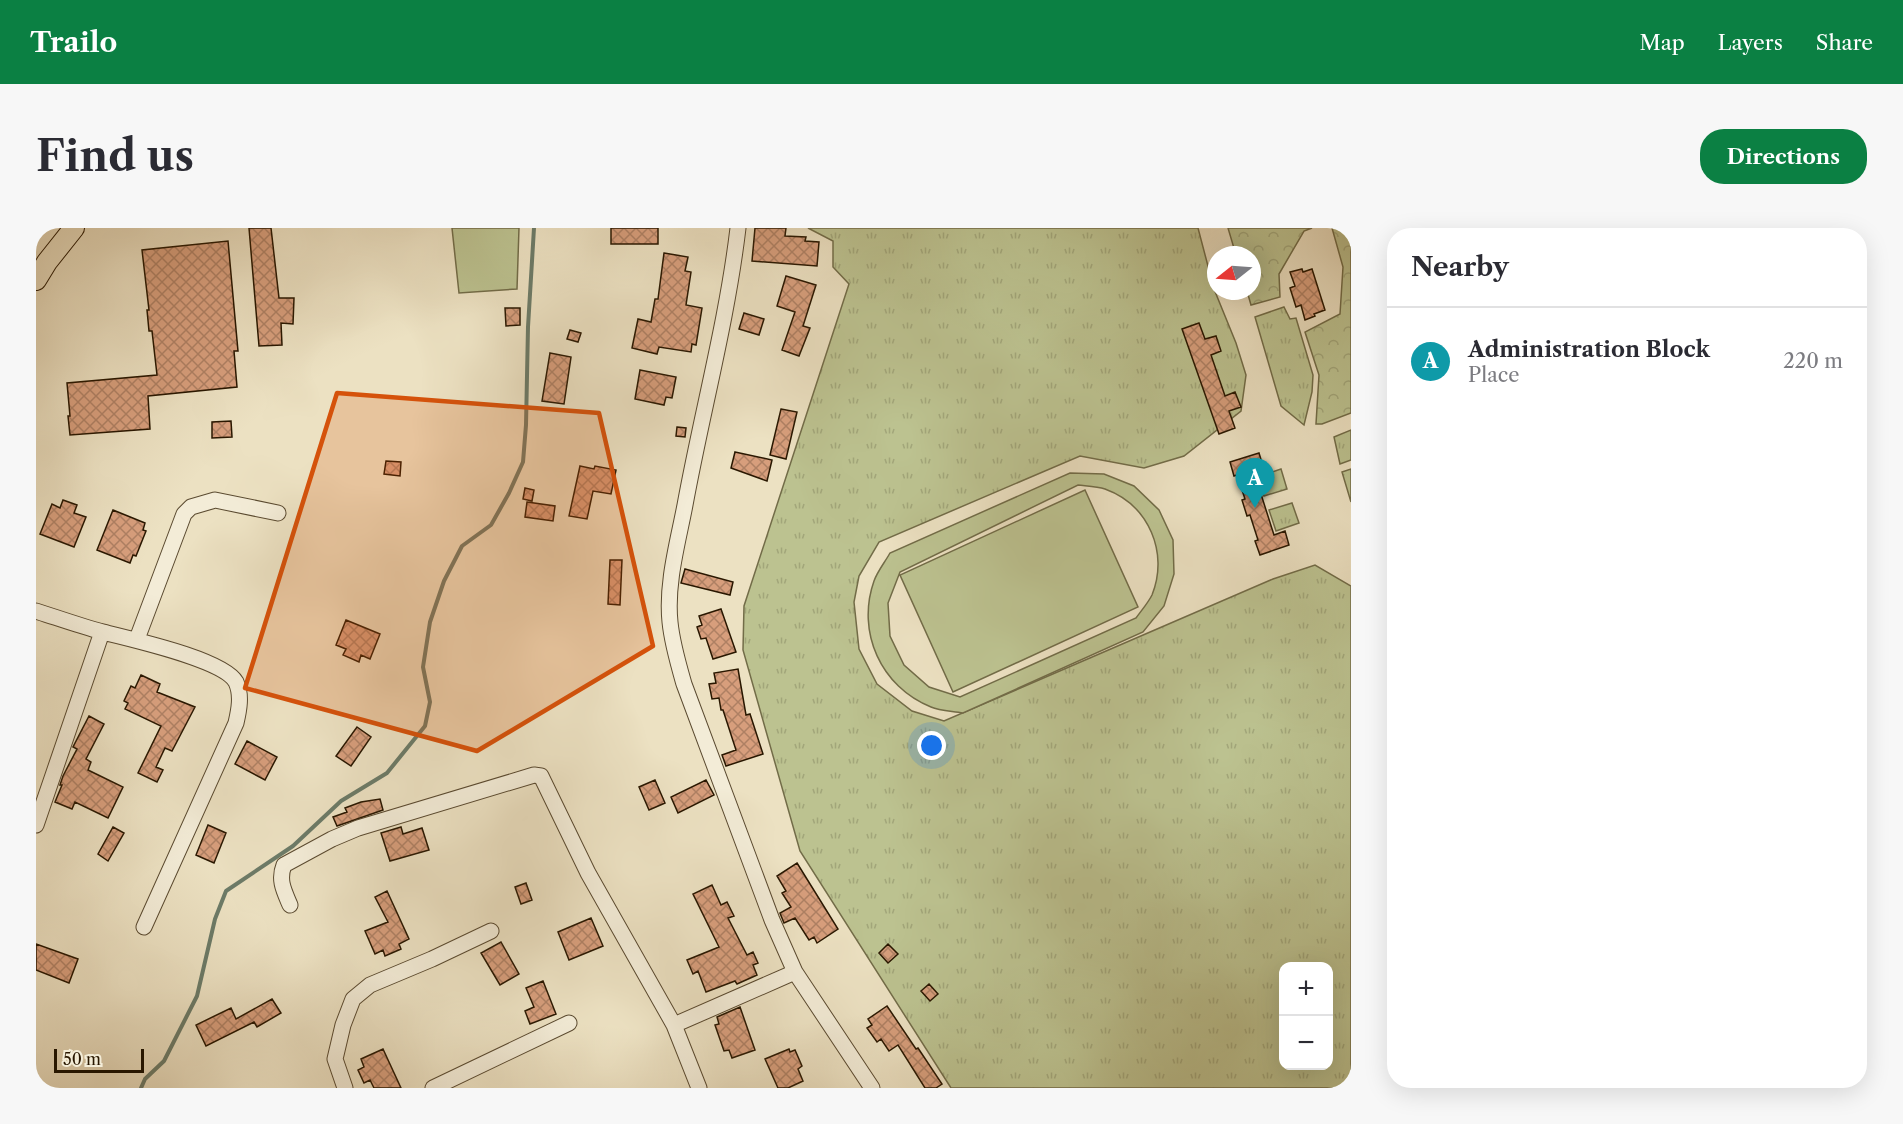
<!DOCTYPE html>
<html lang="en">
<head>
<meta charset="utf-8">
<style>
  :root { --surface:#fff; --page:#f7f7f7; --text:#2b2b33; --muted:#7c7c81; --line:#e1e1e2; --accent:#0b8043 }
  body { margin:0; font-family:"Libre Caslon Text",serif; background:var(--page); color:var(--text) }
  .controls { position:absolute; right:18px; bottom:18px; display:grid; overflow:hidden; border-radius:12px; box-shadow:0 6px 24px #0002 }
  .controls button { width:54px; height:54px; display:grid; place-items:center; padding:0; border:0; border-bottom:2px solid var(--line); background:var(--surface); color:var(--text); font:30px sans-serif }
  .compass { position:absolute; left:1171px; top:18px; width:54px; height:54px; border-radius:50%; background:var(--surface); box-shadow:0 6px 24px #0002; rotate:253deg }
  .scale { position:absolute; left:18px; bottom:15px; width:90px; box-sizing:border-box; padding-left:6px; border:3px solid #291700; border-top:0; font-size:16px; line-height:21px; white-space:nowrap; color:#291700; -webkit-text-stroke:4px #f3ecd7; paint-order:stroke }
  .you { position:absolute; left:896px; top:518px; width:21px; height:21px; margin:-15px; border:4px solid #fff; border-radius:50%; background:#1a73e8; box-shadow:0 0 0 9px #1a73e833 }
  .badge { display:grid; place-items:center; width:39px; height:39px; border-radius:50%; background:var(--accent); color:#fff; font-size:20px; font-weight:700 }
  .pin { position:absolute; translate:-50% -50px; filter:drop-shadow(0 2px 3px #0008) }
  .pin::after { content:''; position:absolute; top:32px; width:21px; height:18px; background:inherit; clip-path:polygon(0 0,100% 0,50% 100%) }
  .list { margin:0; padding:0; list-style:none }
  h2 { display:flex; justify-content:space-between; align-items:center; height:78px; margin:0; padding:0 24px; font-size:26px }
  h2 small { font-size:20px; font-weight:400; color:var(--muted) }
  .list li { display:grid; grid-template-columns:39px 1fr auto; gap:18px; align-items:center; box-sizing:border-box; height:108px; padding:0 24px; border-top:2px solid var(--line) }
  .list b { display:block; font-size:22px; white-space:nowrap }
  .list p { margin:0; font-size:20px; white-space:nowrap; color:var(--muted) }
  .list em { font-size:20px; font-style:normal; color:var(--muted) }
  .map { position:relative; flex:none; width:1315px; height:860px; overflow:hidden; border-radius:24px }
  header { display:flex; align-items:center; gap:36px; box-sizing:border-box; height:84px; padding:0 30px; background:var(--accent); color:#fff }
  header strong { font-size:28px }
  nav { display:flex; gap:33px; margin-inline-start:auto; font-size:21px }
  .intro { display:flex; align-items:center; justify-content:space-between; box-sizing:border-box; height:144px; padding:0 36px }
  h1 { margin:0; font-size:42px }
  .button { padding:15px 27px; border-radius:24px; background:var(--accent); color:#fff; font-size:21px; font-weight:700 }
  main { display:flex; gap:36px; padding:0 36px }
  aside { flex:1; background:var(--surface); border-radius:24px; box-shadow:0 6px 24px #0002 }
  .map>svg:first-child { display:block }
  .grass { fill:url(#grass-tufts); stroke:#726c48; stroke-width:1.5; fill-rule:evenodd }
  .forest { fill:url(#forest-crowns); stroke:#726c48; stroke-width:1.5 }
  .green { fill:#bcc290; stroke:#726c48; stroke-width:1.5; fill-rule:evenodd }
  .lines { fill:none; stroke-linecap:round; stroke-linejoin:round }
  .stream { stroke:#6c7b68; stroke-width:4 }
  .building { fill:url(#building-cross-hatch); stroke:#291700; stroke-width:1.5 }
  .minor-casing { stroke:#5a4a30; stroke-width:17 }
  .major-casing { stroke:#291700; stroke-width:22 }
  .minor { stroke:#f3ecd7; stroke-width:15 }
  .major { stroke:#ece1c2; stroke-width:20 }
  .marked { fill:#d5520b; fill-opacity:0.2; stroke:#d5520b; stroke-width:4.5; stroke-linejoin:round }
</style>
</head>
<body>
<header>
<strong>Trailo</strong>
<nav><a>Map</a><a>Layers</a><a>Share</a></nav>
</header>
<div class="intro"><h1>Find us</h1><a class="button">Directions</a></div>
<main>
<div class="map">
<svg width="1315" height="860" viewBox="0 0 1315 860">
  <defs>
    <pattern id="grass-tufts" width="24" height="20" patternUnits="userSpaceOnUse" patternTransform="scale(1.5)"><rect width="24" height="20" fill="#bcc290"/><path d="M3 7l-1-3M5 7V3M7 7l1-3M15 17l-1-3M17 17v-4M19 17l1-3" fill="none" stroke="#a2a67a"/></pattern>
    <pattern id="forest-crowns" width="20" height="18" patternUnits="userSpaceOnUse" patternTransform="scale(1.5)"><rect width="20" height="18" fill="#bcc290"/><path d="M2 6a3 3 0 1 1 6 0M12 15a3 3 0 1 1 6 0" fill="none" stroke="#a2a67a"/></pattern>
    <pattern id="building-cross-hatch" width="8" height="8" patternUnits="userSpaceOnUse" patternTransform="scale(1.5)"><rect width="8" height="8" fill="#d79e7c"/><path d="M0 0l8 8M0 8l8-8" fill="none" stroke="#ae8063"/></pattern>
  </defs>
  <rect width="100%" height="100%" fill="#ece1c2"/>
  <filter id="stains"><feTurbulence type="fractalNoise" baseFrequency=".00333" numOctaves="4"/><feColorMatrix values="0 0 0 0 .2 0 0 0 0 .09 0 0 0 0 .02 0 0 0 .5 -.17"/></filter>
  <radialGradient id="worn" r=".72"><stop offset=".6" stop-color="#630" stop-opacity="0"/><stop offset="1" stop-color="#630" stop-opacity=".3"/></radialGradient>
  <path class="grass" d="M772 0H1162L1178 61 1200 115 1210 147 1205 183 1148 228 1108 240 1044 228 843 314 823 348 818 374 823 421 841 456 876 483 908 493 1237 351 1279 337 1315 358V860H915L764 623 707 422 708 378 813 56 797 39V13ZM1248 738H1292V838H1248Z
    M1248 79 1254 91 1260 90 1277 147 1276 164 1268 197 1245 178 1219 89Z
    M1315 202V232L1304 236 1298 209Z
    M1245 241 1251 261 1228 268 1222 249Z
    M1315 241V274L1306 244Z
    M1256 275 1263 295 1240 303 1233 282Z"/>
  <path class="forest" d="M1192 0H1276L1268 3 1243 46 1244 69 1215 77 1211 63H1216V27H1200Z
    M1296 0H1315V185L1286 196H1280L1283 147 1269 104 1304 86 1307 39Z"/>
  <path class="green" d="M416 0H483L481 61 423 65Z
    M1034 245 1068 246 1098 258 1123 282 1137 312 1138 346 1128 378 1107 404 927 485C916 483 904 483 895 479 845 459 820 404 838 353 841 344 849 334 854 325ZM1042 257C1051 258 1061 258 1069 261 1113 277 1133 325 1116 367 1112 375 1105 383 1100 390L924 469 893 459 868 437 854 408 852 375 864 344Z
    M1049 262 1102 379 917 464 864 347Z"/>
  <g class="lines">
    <path class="stream" d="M105 860 109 851 128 833 161 768 179 691 190 663 257 618 305 573 351 545 389 498 394 474 387 439 394 394 408 353 426 318 455 297 473 265 487 234 490 197 492 99 498 0"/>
  </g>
  <path class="building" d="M213 0H235L243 70H258L257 96 245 95 246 117 223 118Z
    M575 0H622V16H575Z
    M719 0H750L749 8 770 9 769 13 783 14 781 38 716 33Z
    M192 13 202 123H198L201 159 112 168 114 201 34 207 32 188H34L31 155 121 147 116 103H113L111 82H113L106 22Z
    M628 25 652 29 649 43 655 44 650 77 666 80 660 117 656 116 655 124 623 119 621 126 596 120 602 91 615 94 619 71H622Z
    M1266 41 1267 44 1276 41 1289 82 1278 86 1279 88 1269 92 1265 77 1260 79 1254 60 1259 58 1254 44Z
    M750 48 780 57 767 98 774 100 763 128 746 122 759 84 741 78Z
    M469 80H484V97L470 98Z
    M708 85 728 91 723 107 703 101Z
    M1163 95 1169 111 1180 108 1185 123 1175 127 1189 168 1199 164 1205 179 1193 183 1199 200 1183 206 1146 101Z
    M534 102 545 105 542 114 531 111Z
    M514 125 535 129 528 176 506 173Z
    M604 142 640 149 636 170 630 169 628 177 599 171Z
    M745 181 761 184 750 231 734 227Z
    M195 193 196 209 176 210V194Z
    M641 199 650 200 649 209 640 208Z
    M699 224 736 232 731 253 695 240Z
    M1223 225 1227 238 1217 241 1238 307 1249 303 1253 317 1224 327 1219 313 1222 312 1214 287 1211 288 1206 272 1209 271 1201 247 1198 248 1194 234Z
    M350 233 365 234 364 248 348 246Z
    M544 238 558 241 559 238 580 242 575 266 557 263 551 291 533 288Z
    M489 260 498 262 496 273 487 271Z
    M27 272 41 277 38 285 50 289 38 319 4 306 16 276 24 280Z
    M491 274 519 278 517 293 489 289Z
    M77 282 109 295 107 302 110 303 100 328 97 327 94 335 61 322Z
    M574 332H586L584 377 572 376Z
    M649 341 697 354 694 367 645 355Z
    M685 381 700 424 677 431 670 410 665 411 661 399 666 397 663 388Z
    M310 392 344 406 334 431 325 427 323 434 307 427 310 421 300 417Z
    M702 441 710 487 714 486 727 526 690 538 686 527 700 522 687 482H685L683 470 676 471 673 456 680 455 678 445Z
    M105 447 124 456 121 464 159 479 136 523 129 520 120 539 127 542 121 554 102 545 125 498 89 481 92 475 88 473 95 458 99 460Z
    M53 488 68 496 50 531 55 534 52 542 87 559 72 590 39 574 36 581 19 574 26 557H24L27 548 41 521 37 519Z
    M321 499 335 509 315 538 300 528Z
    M211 513 241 529 229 552 199 536Z
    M619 552 629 575 613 582 603 559Z
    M670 552 678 567 642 585 635 569Z
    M344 571 347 582 301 598 297 589 311 584 309 580 325 574Z
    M172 597 190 605 178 635 160 627Z
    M77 599 88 605 72 633 62 626Z
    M365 599 367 606 386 600 393 622 354 633 345 605Z
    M761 635 802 701 781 715 778 709 773 712 759 690 748 695 744 685 755 679 746 665 750 663 741 648Z
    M490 655 496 672 485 676 479 659Z
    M676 657 685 677 691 674 698 688 692 690 711 727 717 724 722 735 717 737 721 747 701 756 699 753 670 764 662 743 657 746 651 732 683 719 657 666Z
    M351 663 373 711 363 716 365 721 349 728 347 722 339 726 329 703 352 694 339 669Z
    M555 690 567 718 533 732 522 704Z
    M465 714 483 746 464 757 445 725Z
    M0 716 42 731 33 755 0 742Z
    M852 716 862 726 852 735 843 725Z
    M507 753 520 786 494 796 489 783 498 779 490 760Z
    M893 756 902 766 894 773 885 763Z
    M236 771 245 785 221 799 218 794 170 818 160 797 195 780 200 791Z
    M851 778 880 821 882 820 906 856 900 860H889L862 817 853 823 845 811 841 814 831 800 836 797 832 791Z
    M704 779 719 822 696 830 693 822 688 823 679 797 683 796 681 789Z
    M347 821 365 860H338L334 852 328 855 322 842 328 839 325 831Z
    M753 821 754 824 759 822 766 838 762 841 767 853 752 860H742L729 831Z"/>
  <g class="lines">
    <defs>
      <path id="minor" d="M702 0C691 93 666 184 649 277 642 314 630 355 634 394 636 415 642 435 648 456L736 692 759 744 836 860
        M0 383C22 390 44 398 67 404 93 411 187 431 200 454 206 467 203 482 200 495L108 699
        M101 411 148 286 155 279 179 272 242 285
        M0 597 66 404
        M254 677C248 663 242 652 248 637L296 611 322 600 498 547 505 548 552 645 638 797 663 860
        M638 797 759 744
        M309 860 299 831 307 797 317 771 334 757 396 731 455 703
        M397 860 533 795"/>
      <path id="major" d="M0 52 11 34 38 0"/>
    </defs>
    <use href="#minor" class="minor-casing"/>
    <use href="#major" class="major-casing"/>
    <use href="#minor" class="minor"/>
    <use href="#major" class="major"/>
  </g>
  <path class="marked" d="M301 165 563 185 617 418 441 523 209 460Z"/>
  <rect width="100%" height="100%" filter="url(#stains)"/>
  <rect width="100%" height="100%" fill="url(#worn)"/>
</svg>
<div class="controls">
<button>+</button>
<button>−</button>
</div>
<svg class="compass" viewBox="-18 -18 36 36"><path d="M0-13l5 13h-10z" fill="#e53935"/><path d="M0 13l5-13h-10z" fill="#7c7c81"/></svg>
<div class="scale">50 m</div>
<div class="you"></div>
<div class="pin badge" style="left:1219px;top:280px;background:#0f9aa8">A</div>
</div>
<aside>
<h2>Nearby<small></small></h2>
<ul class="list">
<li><span class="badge" style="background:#0f9aa8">A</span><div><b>Administration Block</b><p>Place</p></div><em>220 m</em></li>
</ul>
</aside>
</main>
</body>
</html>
